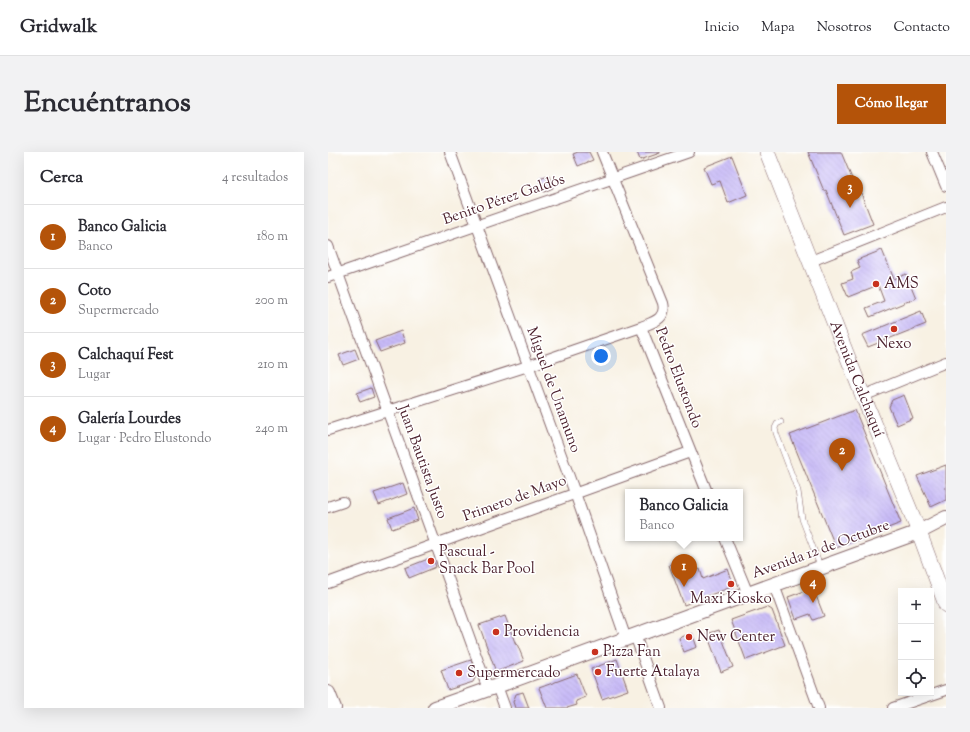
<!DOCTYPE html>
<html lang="es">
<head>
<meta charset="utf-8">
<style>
  :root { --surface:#fff; --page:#f2f2f3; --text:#2b2b33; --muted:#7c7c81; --line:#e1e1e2; --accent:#b45309 }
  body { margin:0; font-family:"Sorts Mill Goudy",serif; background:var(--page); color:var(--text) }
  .controls { position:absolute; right:12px; bottom:12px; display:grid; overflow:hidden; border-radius:0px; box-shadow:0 4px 16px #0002 }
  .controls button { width:36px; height:36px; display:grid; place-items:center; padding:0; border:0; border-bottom:1px solid var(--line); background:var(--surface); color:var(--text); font:20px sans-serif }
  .you { position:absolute; left:273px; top:204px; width:14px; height:14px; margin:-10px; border:3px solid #fff; border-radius:50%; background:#1a73e8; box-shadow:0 0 0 6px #1a73e833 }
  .badge { display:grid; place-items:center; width:26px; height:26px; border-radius:50%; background:var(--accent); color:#fff; font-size:13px; font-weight:700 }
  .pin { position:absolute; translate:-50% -33px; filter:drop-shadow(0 1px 2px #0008) }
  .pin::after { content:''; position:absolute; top:21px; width:14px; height:12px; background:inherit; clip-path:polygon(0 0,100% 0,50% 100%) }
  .popup { position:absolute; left:297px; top:337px; width:118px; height:52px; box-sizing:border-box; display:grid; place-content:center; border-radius:0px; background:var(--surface); filter:drop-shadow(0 1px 3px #0005); font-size:13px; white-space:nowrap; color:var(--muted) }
  .popup b { font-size:15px; color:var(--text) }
  .popup::after { content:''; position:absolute; left:50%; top:100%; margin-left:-8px; border:8px solid transparent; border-top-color:var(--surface) }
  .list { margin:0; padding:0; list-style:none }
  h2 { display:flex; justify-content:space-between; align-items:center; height:52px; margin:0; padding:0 16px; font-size:17px }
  h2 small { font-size:13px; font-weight:400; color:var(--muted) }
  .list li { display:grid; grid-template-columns:26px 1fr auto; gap:12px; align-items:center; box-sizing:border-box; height:64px; padding:0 16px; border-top:1px solid var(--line) }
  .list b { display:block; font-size:15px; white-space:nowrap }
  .list p { margin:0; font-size:13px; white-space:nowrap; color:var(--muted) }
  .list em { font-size:13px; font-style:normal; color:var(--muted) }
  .icon { flex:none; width:22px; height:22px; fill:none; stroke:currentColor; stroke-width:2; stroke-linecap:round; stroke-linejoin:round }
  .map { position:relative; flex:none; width:618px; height:556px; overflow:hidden; border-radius:0px }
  header { display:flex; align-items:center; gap:24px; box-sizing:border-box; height:56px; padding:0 20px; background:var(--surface); border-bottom:1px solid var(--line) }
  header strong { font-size:19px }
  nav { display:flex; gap:22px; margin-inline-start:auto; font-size:14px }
  .intro { display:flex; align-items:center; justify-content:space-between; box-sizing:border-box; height:96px; padding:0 24px }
  h1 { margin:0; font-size:28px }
  .button { padding:10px 18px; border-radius:0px; background:var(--accent); color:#fff; font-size:14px; font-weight:700 }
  main { display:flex; gap:24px; padding:0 24px }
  aside { flex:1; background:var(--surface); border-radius:0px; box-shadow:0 4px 16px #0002 }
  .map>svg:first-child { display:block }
  .building { fill:url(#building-back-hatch) }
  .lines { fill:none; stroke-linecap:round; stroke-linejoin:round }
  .lane-casing { stroke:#87686b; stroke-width:6 }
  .street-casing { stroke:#87686b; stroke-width:12 }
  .secondary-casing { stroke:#87686b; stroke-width:16 }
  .primary-casing { stroke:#87686b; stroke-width:16 }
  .lane { stroke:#fff; stroke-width:5 }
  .street { stroke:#fff; stroke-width:10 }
  .secondary { stroke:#fff; stroke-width:14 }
  .primary { stroke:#fff; stroke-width:15 }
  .poi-dot { fill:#c8321e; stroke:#fff; stroke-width:1.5 }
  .labels { text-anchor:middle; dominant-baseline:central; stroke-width:3; stroke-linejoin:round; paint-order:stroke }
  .street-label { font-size:15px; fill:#4a1f2b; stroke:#fff }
  .poi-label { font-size:15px; fill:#4a1f2b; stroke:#fff; text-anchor:start }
</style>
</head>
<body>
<header>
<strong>Gridwalk</strong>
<nav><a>Inicio</a><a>Mapa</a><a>Nosotros</a><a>Contacto</a></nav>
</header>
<div class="intro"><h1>Encuéntranos</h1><a class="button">Cómo llegar</a></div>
<main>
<aside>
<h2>Cerca<small>4 resultados</small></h2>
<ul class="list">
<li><span class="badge">1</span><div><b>Banco Galicia</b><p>Banco</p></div><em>180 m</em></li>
<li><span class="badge">2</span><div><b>Coto</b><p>Supermercado</p></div><em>200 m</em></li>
<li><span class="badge">3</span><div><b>Calchaquí Fest</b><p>Lugar</p></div><em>210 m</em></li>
<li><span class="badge">4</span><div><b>Galería Lourdes</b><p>Lugar · Pedro Elustondo</p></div><em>240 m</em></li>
</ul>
</aside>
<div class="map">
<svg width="618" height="556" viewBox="0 0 618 556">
  <defs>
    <pattern id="building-back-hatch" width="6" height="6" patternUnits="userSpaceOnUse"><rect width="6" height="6" fill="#c7baf7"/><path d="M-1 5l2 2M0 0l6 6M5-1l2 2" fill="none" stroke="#ac9fd4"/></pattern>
  </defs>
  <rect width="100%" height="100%" fill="#fff"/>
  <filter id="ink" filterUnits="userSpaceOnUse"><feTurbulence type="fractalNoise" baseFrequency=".025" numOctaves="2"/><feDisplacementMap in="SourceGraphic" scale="8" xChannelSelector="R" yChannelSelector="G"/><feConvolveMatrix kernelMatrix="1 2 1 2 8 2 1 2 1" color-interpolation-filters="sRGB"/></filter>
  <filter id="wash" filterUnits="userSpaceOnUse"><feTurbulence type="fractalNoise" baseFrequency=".012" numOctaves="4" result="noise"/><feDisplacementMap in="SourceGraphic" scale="16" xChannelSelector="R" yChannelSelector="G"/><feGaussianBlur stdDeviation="0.9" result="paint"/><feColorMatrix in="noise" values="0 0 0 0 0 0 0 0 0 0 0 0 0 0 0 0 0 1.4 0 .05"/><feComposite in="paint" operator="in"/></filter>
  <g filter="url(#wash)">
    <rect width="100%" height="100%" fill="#f8f1e3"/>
    <g id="blocks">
      <path class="building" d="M250 0H261L265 8 250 14 245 2Z
        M309 0H332V1L312 8Z
        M480 0H513L525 29 528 28 545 72 516 83 498 38 496 39Z
        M404 4 419 43 400 51 392 29 383 32 376 15Z
        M221 24 225 36 216 40 211 27Z
        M554 98 566 127 578 122 588 146 542 165 538 156 556 149 550 133 520 145 514 131 525 127 523 120 532 116 529 108Z
        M593 159 598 172 540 195 534 183Z
        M73 179 77 191 52 200 47 189Z
        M27 197 31 207 15 213 11 203Z
        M43 236 46 245 32 250 29 241Z
        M576 243 585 266 569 273 561 255 564 248Z
        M527 258 573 371 508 396 462 283Z
        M618 313V348L603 355 589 324Z
        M75 331 79 342 51 353 46 341Z
        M86 356 90 368 64 377 60 366Z
        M100 407 106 409 108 415 81 426 77 416Z
        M353 408 358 422 372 417 375 427 400 417 406 434 356 453 341 413Z
        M485 436 496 464 485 468 482 462 468 467 460 445Z
        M439 455 444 458 457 493 418 508 403 468Z
        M177 464 188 493 189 492 196 509 168 520 151 473Z
        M391 478 405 515 393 520 379 482Z
        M364 481 369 495 356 500 351 486Z
        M289 507 300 538 274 547 263 517Z
        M143 508 148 524 145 530 120 538 113 518Z
        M249 522 258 545 248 549 249 553 239 556H219L211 536Z
        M195 540 201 556H187L185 550 188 542Z"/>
    </g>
  </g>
  <g filter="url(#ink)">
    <use href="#blocks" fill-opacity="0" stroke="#87686b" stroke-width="1"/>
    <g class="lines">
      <defs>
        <path id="lane" d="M453 270 449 272 447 276 448 281 470 339 474 367 492 414"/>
        <path id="street" d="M122 0 247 341 298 487
          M604 0 618 34
          M0 94 160 537
          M483 109 618 55
          M0 125 361 0
          M313 175 379 340
          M535 244 618 210
          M0 278 200 214 313 175C325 170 339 167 335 151L274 0
          M0 355 15 350
          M397 386 420 442
          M0 431C121 388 241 343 362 300
          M446 433 491 556
          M307 483 333 556
          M169 534 177 556
          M565 556 618 538"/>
        <path id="secondary" d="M0 541 6 556
          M107 556 169 534 420 442 533 401 591 380 618 366"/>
        <g id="primary">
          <path id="s1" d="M439 0 535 244 591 380 618 453"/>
        </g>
      </defs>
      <use href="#lane" class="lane-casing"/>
      <use href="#street" class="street-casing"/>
      <use href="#secondary" class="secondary-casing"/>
      <use href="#primary" class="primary-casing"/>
      <use href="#lane" class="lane"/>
      <use href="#street" class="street"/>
      <use href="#secondary" class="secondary"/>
      <use href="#primary" class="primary"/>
    </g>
  </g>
  <g class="poi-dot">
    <circle cx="548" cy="132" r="4"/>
    <circle cx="566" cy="177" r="4"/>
    <circle cx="103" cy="409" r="4"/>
    <circle cx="403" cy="432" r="4"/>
    <circle cx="168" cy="480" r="4"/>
    <circle cx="361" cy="485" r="4"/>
    <circle cx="267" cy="500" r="4"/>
    <circle cx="270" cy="520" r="4"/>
    <circle cx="131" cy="521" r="4"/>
  </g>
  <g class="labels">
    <g class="street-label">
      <text transform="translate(176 48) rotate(-19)">Benito Pérez Galdós</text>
      <text transform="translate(350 226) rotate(69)">Pedro Elustondo</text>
      <text stroke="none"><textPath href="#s1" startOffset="244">Avenida Calchaquí</textPath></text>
      <text transform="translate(225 238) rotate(70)">Miguel de Unamuno</text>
      <text transform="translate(94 310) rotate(70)">Juan Bautista Justo</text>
      <text transform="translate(187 347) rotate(-20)">Primero de Mayo</text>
      <text transform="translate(493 398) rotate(-20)">Avenida 12 de Octubre</text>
    </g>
    <g class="poi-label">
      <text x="556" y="132">AMS</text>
      <text x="566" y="192" text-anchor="middle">Nexo</text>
      <text x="111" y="400">Pascual -<tspan x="111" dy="17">Snack Bar Pool</tspan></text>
      <text x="403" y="447" text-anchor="middle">Maxi Kiosko</text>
      <text x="176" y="480">Providencia</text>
      <text x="369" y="485">New Center</text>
      <text x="275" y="500">Pizza Fan</text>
      <text x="278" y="520">Fuerte Atalaya</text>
      <text x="139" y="521">Supermercado</text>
    </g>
  </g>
</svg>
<div class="controls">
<button>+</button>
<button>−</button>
<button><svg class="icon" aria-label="locate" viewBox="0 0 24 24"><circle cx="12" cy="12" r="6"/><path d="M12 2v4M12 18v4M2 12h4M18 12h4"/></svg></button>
</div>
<div class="you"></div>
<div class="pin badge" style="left:356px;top:435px">1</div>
<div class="popup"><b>Banco Galicia</b>Banco</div>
<div class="pin badge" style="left:514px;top:319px">2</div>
<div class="pin badge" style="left:522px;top:56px">3</div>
<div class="pin badge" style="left:485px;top:451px">4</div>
</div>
</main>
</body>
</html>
